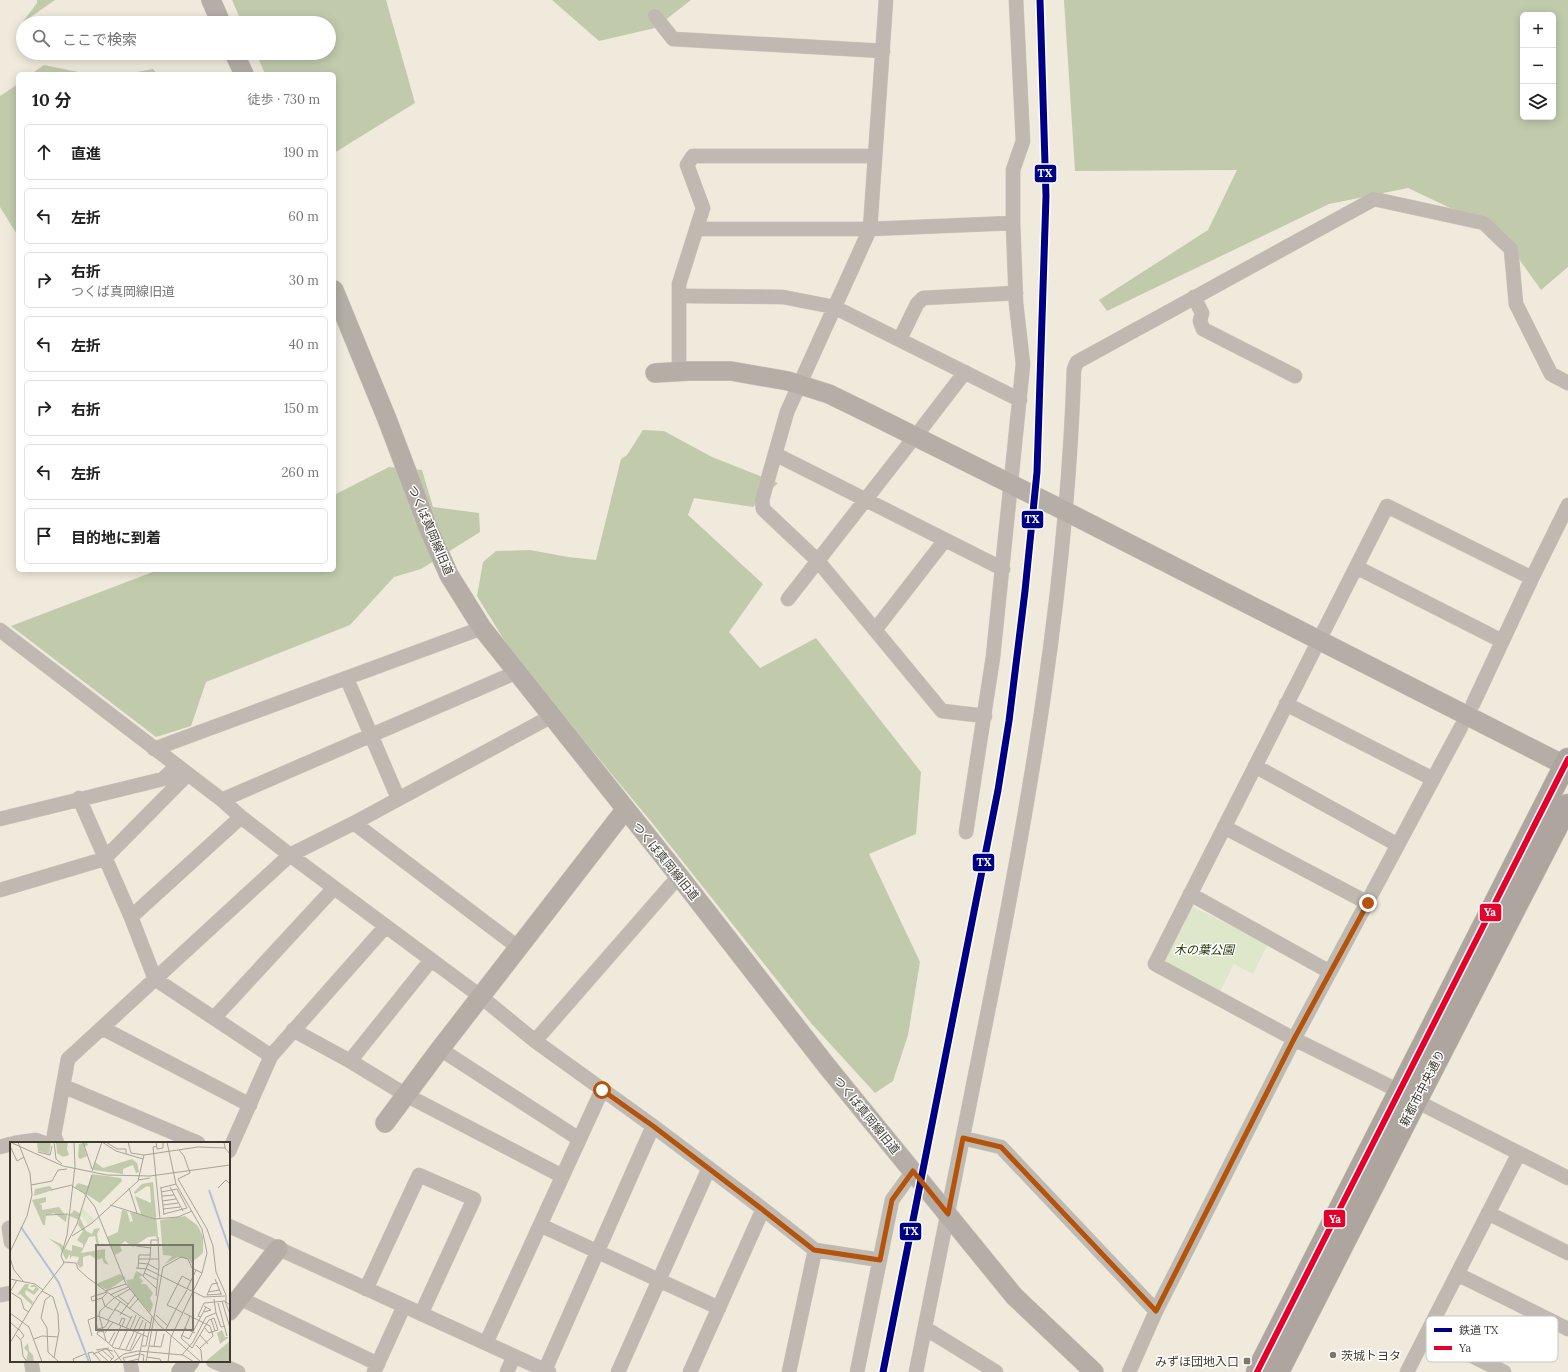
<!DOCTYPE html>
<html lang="ja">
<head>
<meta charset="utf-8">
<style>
  :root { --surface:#fff; --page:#f2f2f2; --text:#222; --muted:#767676; --line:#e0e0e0 }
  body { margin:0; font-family:Lora,"Noto Sans JP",serif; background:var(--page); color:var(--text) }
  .controls { position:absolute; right:12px; top:12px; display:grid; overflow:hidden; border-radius:6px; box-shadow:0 2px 10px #0003 }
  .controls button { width:36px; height:36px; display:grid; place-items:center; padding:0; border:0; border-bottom:1px solid var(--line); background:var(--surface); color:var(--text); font:20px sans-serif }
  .stop { position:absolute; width:12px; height:12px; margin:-9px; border:3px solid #b45309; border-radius:50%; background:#fff }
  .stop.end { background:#b45309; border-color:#fff; box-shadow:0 1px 4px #0008 }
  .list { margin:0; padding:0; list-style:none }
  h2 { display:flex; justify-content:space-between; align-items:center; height:52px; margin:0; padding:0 16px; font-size:17px }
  h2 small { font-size:13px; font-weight:400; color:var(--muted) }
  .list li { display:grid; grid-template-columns:26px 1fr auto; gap:12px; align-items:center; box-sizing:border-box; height:56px; margin:0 8px 8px; padding:0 8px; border:1px solid var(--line); border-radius:6px }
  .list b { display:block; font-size:15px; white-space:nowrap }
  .list p { margin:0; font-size:13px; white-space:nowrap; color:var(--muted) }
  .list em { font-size:13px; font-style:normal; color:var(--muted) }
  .icon { flex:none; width:22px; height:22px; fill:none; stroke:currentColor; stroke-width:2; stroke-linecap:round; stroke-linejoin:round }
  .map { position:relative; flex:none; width:1568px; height:1372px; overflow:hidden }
  .search { position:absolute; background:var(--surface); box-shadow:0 2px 10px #0003; left:16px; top:16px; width:320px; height:44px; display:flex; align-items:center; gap:10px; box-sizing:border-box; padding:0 14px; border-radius:22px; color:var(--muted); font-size:15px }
  .panel { position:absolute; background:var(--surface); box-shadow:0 2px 10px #0003; left:16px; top:72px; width:320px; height:500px; border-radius:6px }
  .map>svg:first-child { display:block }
  .green { fill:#dfe7ca }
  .forest { fill:#c1cbac; fill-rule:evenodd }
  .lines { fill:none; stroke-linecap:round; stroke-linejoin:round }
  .street-casing { stroke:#cac6bb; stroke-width:15 }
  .secondary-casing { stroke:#cac6bb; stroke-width:20 }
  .primary-casing { stroke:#cac6bb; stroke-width:23 }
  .street { stroke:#bfb9b2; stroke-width:14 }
  .secondary { stroke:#b4aea6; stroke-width:19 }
  .primary { stroke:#aea69e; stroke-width:22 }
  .bus-1-casing { stroke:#fff; stroke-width:9 }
  .bus-1 { stroke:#e4002b; stroke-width:6 }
  .rail-1-casing { stroke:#fff; stroke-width:10 }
  .rail-1 { stroke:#000084; stroke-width:7 }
  .route { stroke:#b45309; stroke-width:5 }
  .poi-dot { fill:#7b776b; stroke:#fff; stroke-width:1.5 }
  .labels { text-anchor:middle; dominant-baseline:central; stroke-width:3; stroke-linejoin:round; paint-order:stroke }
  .street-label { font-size:12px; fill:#3c392e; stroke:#fff }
  .park-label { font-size:12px; font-style:italic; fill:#243604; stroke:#fff }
  .poi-label { font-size:12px; fill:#3c392e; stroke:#fff; text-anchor:start }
  .inset-river { fill:none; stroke:#b3bfd8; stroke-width:2 }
  .inset-road { fill:none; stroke:#a7a396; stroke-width:1 }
  .view { fill:#7b776b; fill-opacity:0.15; stroke:#7b776b; stroke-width:2 }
  .inset-edge { fill:none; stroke:#3c392e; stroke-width:2 }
  .key { fill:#fff; stroke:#c4c4c0; stroke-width:1 }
  .key-label { font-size:11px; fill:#3c392e }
  .line-badge { stroke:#fff; stroke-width:1.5 }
  .badge-label { font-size:11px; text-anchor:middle; font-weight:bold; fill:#fff }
</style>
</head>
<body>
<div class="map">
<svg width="1568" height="1372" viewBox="0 0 1568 1372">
  <rect width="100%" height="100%" fill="#efeadc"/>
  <path class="green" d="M1193 907 1268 944 1253 974 1234 964 1219 994 1161 959 1188 908Z"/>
  <path class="forest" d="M37 0H55L22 23 37 3Z
    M232 0H386L415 103 334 153V74H265L256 53H329V23H242Z
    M552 0H691L655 28 599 41Z
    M1064 0H1568V267L1541 290 1499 231 1408 188 1329 204 1107 311 1099 300 1208 230 1237 170 1075 171ZM1523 15H1553V117H1523Z
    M44 65 88 74H31Z
    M153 69 157 74H125Z
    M18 84V236L0 207V96Z
    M643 430 664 431 712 457 778 483 753 507 694 498 688 515 763 584 729 632 760 668 816 638 921 772 916 834 869 854 920 962 908 1035 893 1081 875 1093 811 1023 653 824 514 656 477 596 483 562 496 551 530 550 568 557 596 560 621 459 627 455Z
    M389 467 422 470 433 507 479 513 480 532 421 569 394 577 350 625 206 682 191 726 156 737 11 626 158 570H334V495Z"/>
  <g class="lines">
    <defs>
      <path id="street" d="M886 0 870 229 787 412 762 500 763 509 818 561 942 711 985 716
        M655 16 673 39 883 51
        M697 229H870L1013 223
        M687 296 783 297 834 307 1020 400
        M1194 297 1202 313 1200 321 1203 329 1295 376
        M900 339 917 304 923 298 1016 293
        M679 371V284L703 208 687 165 693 156H875
        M922 428 965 372
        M775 454 1003 569
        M1356 567 1502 641
        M788 599 909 444
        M0 630 222 800 241 817 290 855 480 996 535 1041 653 1126 763 1209 815 1250 880 1260
        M875 630 945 540
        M347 679 398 798
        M1286 704 1433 779
        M1473 704 1532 578 1568 505
        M154 749 482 628
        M1255 766 1398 845
        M79 798 131 917 155 979 271 1056
        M222 800 517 672
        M0 819 163 779 177 766
        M354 823 519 948
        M1224 827 1368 903
        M966 832 993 657 1023 364 1016 303 1013 223V170L1023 141 1016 0
        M0 890 104 859 188 774
        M1190 894 1330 972
        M131 917 241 817
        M214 1018 334 888
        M102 1028 250 1105
        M293 1030 350 1061 406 1095 562 1176
        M535 1041 679 876
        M440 1049 579 1139
        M350 1061 431 960
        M63 1086 198 1143
        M1399 1091 1294 1039 1461 727
        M1416 1101 1568 1178
        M963 1138 1001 1147 1156 1311
        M15 1143 36 1140 44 1143
        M57 1143 54 1135 68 1059 290 855 354 823 552 716
        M0 1147 11 1144
        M229 1151 271 1056 386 926
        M1488 1213 1568 1253
        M540 1225 719 1308
        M229 1226 549 1372
        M9 1228 11 1242
        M1457 1274 1568 1329
        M366 1289 419 1175 474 1199 421 1314
        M0 1295 11 1293
        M239 1298 378 1364
        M925 1328 996 1372
        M1427 1333 1504 1372
        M486 1343 602 1090
        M31 1361 33 1372
        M130 1361 132 1372
        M213 1361 238 1372
        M545 1370 653 1126
        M374 1372 404 1306
        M507 1372 514 1356
        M618 1372 709 1168
        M690 1372 763 1209
        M789 1372 815 1250
        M857 1372 892 1200 913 1171
        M916 1372C939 1255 963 1138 986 1021 1029 806 1067 589 1074 369L1077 362 1374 199 1484 223 1511 249 1516 304 1551 374 1568 383
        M1129 1372 1156 1311 1294 1039 1155 964 1387 506 1532 578
        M1407 1372 1519 1153"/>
      <path id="secondary" d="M211 0 221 23
        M234 53 244 74
        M334 290 387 419 429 530 449 575 482 628 679 876 826 1065 1014 1296 1094 1372
        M655 373 689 371H731L788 381 829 394 870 414 1065 511 1568 767
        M385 1123 440 1049 625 810
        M229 1311 278 1249
        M181 1372 190 1361"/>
      <path id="primary" d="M1257 1372 1568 759
        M1278 1372 1416 1101 1568 805"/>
    </defs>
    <use href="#street" class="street-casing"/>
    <use href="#secondary" class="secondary-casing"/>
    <use href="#primary" class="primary-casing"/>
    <use href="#street" class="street"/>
    <use href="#secondary" class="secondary"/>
    <use href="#primary" class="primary"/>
    <defs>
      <path id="bus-1" d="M1257 1372 1568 759"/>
    </defs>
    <use href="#bus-1" class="bus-1-casing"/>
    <use href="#bus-1" class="bus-1"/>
    <defs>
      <path id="rail-1" d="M883 1372 998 790 1009 721 1025 591 1037 472 1046 196 1040 0"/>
    </defs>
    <use href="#rail-1" class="rail-1-casing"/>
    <use href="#rail-1" class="rail-1"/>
  </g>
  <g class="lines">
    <path class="route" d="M602 1090 653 1126 763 1210 814 1250 880 1260 892 1200 913 1171 948 1214 963 1138 1001 1147 1156 1311 1294 1039 1368 903"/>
  </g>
  <g class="poi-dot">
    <circle cx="1333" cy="1355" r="4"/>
    <rect x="1243" y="1357" width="8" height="8" rx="2"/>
  </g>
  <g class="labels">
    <g class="street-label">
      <text transform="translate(431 530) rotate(67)">つくば真岡線旧道</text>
      <text transform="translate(666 861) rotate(51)">つくば真岡線旧道</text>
      <text transform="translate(1422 1088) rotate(-63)">新都市中央通り</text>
      <text transform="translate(867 1115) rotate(51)">つくば真岡線旧道</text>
    </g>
    <g class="park-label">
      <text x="1204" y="949">木の葉公園</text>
    </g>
    <g class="poi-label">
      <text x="1341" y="1355">茨城トヨタ</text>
      <text x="1239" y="1361" text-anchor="end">みずほ団地入口</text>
    </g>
  </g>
  <g transform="translate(10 1142)">
    <rect width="220" height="220" fill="#efeadc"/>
    <path d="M72 66 85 78 79 83 71 73Z" fill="#dfe7ca"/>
    <path d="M27 0H41L39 12 28 9ZM46 0H58L57 7 59 13 53 15 47 11ZM77 0 78 3 74 5 77 14 70 17 68 15 69 2ZM122 17 127 21 129 30 126 31 123 23 113 27V32L83 28 85 20 93 26ZM82 32 111 36 112 39 90 61 65 45 68 41 78 44ZM143 40 148 94 138 95 123 105 115 99 110 103 112 109 105 113 97 95 108 90 112 68 117 69 120 80 123 79 120 70 131 72 125 54 141 61 140 45 137 44 125 52 124 50 132 42ZM40 44 43 48 24 54 25 47ZM36 55V60L29 62 32 63V68L49 65 55 73 62 71 64 68 71 72 70 76 76 89 82 92 84 87 90 86 87 92 89 103 87 104 85 94 79 95 71 111 95 107V117L99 123 94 121 92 116 87 118 80 113 73 115V124L70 126 67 121 69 115 62 114 60 117V112L56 118 49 104 38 96 51 102 55 107 62 109V103L73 106V102L67 98 73 89 68 83 69 78 57 73 56 80 44 71 36 73 35 83H33L22 58ZM175 74 188 84 193 95V111L181 121 179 117 168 115 155 122 162 114 153 113 150 78ZM126 129 134 133 129 135 133 139 131 142H136L143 151 140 156 143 163 140 171 118 144 116 138 123 137ZM110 132 116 136 98 148 86 142ZM15 142H19L18 146 23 149 26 145H20L22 143H25L29 147 24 153 16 148 15 152 23 160 22 163 10 152 7 153ZM212 188 215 195H219L210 202 207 191ZM220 199V219L195 220 208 209ZM18 201 19 209 23 213 24 220 16 219 18 210 14 206Z" fill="#c1cbac"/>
    <path class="inset-river" d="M199 48 220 109M11 85 49 141 79 220"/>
    <path class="inset-road" d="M0 0 53 24 97 33 140 34 220 23M44 0 46 17 52 22M73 0 82 27M92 0 106 9 133 17M96 0 107 7H116V12M118 0 121 11 134 13 188 5 215 6M146 0 147 7 153 6V0M157 0 166 42 192 87 197 111 192 131 161 195 158 220M214 0 215 6 220 12M0 4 7 19 14 15M147 4 143 5 150 77M169 8 174 14 180 31 168 37 197 87 203 104 206 130 216 153V160L220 163M28 10 40 13 42 4M82 29 92 0M128 38 140 36M21 43 42 39 48 28 57 27M62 44 74 51 85 65 116 142 149 183 191 220M160 45 173 69M119 46 127 71M150 46 166 42M151 46 154 73M208 46 216 38 220 42M41 48 62 43M151 50 167 47 177 66 154 72M152 54 164 53M152 59 166 57M100 63 145 77 168 75 182 69M153 63 168 61M153 67 170 65M36 73 58 72M62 94 82 81 128 39 134 13M126 104 141 106M54 107 67 82 82 33M0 110 17 74 22 53 20 31 8 0M0 116 4 128 13 139M129 117H149M53 120 66 121 68 127 78 136 140 181M128 121 138 122 149 128M126 126 137 127 194 155 215 154M128 126 129 113H140M134 131 148 138M0 137 25 142 33 148M205 137 211 152M208 141 202 142 197 153 212 152M120 147 104 156 90 169 89 173 96 199 104 206 122 209M147 147 133 134 140 117 141 98H149M177 147 186 128 192 131M32 149 43 155 48 172 49 189 44 216M95 149 116 142M0 150 11 157 14 167 19 170M0 150 7 138M97 150 81 155 82 159 92 156 97 151M198 150 210 148M100 153 118 145M40 154 35 158 31 176 37 186 38 210 49 220M108 154 118 162M146 154 149 125 148 95H146M92 156 95 164 103 168M212 159 220 186M208 161 217 194M104 167 121 176M119 167 128 157M194 170 201 168 194 164M0 171 19 185 32 220M173 171 166 167 177 148M174 171 200 184 203 194M206 171 211 185 215 184M110 173 125 153M146 173 158 184M180 174 171 196 182 206 199 178 204 176 208 188 199 191 195 186M191 175 188 174 194 161 215 159 220 172M201 177 205 189M98 178 110 160M86 179 88 190 94 189M0 180 9 188M109 183 112 176 115 177 112 184M116 186 122 174M174 186 185 191M9 187 14 194 10 198M88 187 95 185 99 179M120 188 126 173M155 189 166 167 157 163 172 134 181 139M88 190 87 192 96 199M123 190 130 175M95 191 103 180M6 193 11 198 13 214 17 220M171 193 179 197 196 165M190 193 198 202M82 194 78 178 88 174 138 195M24 197 32 194 48 195M0 201 28 154 54 121 51 114 57 93 65 24 64 0M99 201 105 190M186 203 191 208 192 220M102 204 111 184M132 204H136L142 175M139 204 151 205 154 192M144 204 147 188M190 206 203 194M109 207 118 187M116 207 124 190M86 208 99 206M92 208 102 217M98 208 104 215 99 220M104 208 112 220M120 208 133 178M122 208 131 193M88 210 99 220M83 212 95 207 103 209M172 213 183 200 196 175 206 171 204 157M137 215 150 217 151 220M64 220 63 217 75 212M81 220 78 211 83 210 91 220M103 220 114 212 128 209 173 213 184 220M115 220 113 216 130 212 134 213 133 220M116 220 129 217M128 220 136 180M136 220 153 125 171 115 178 117 182 126 186 128"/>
    <path class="view" d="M86 103H183V188H86Z"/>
    <rect width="220" height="220" class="inset-edge"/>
  </g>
  <rect x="1426" y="1316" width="132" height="46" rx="6" class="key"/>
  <rect x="1434" y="1328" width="18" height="4" fill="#000084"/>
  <rect x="1434" y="1346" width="18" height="4" fill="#e4002b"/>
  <g class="key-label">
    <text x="1459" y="1334">鉄道 TX</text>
    <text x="1459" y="1352">Ya</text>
  </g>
  <g class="line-badge">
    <rect x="1034" y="164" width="23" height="19" rx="4" fill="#000084"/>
    <rect x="1021" y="510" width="23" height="19" rx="4" fill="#000084"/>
    <rect x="972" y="853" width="23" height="19" rx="4" fill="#000084"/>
    <rect x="1479" y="903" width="23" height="19" rx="4" fill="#e4002b"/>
    <rect x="1323" y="1209" width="23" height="19" rx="4" fill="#e4002b"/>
    <rect x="899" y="1222" width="23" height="19" rx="4" fill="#000084"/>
  </g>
  <g class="badge-label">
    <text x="1045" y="177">TX</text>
    <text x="1032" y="523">TX</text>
    <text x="984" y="866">TX</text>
    <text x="1490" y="916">Ya</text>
    <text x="1335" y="1223">Ya</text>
    <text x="911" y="1235">TX</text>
  </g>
</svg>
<div class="controls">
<button>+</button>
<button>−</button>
<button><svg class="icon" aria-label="layers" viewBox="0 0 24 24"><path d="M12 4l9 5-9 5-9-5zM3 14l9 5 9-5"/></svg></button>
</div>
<div class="stop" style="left:602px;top:1090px"></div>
<div class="stop end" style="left:1368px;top:903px"></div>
<div class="search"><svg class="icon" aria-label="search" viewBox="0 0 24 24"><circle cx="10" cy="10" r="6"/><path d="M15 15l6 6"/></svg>ここで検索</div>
<section class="panel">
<h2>10 分<small>徒歩 · 730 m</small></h2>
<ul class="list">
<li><svg class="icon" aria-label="ahead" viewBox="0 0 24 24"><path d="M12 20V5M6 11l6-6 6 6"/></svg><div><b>直進</b></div><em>190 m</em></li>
<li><svg class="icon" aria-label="left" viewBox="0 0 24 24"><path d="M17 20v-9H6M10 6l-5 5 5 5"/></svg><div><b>左折</b></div><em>60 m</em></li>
<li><svg class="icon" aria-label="right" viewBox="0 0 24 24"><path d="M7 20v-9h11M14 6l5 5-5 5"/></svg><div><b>右折</b><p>つくば真岡線旧道</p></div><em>30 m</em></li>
<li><svg class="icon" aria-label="left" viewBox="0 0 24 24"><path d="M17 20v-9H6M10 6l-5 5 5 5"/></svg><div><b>左折</b></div><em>40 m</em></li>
<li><svg class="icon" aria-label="right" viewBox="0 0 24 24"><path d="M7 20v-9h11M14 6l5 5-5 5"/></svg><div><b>右折</b></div><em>150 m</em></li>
<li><svg class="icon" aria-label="left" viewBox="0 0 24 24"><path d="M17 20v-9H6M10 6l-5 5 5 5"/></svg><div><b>左折</b></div><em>260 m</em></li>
<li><svg class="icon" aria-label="arrive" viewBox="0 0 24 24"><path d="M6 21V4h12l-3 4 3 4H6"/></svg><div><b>目的地に到着</b></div></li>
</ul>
</section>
</div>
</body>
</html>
